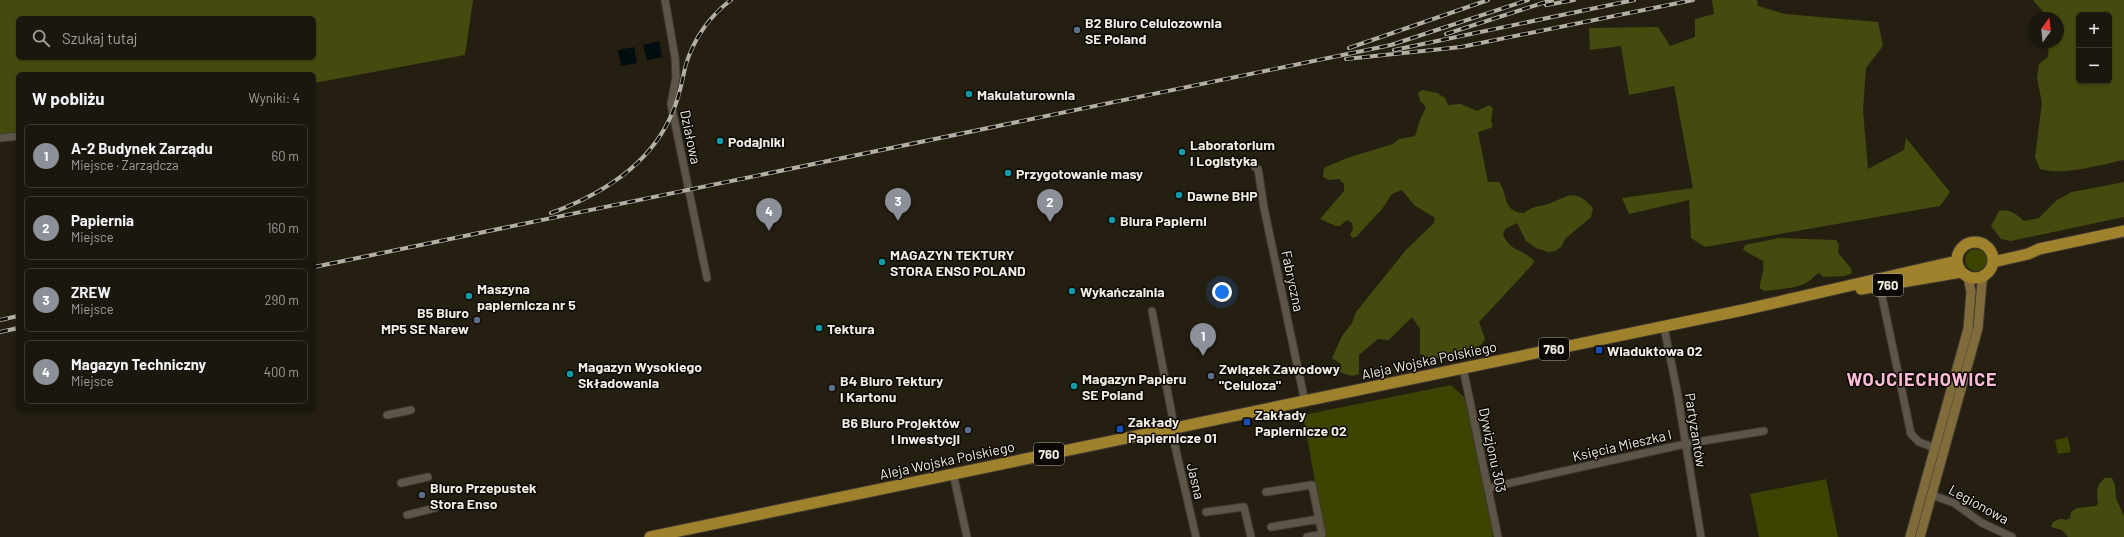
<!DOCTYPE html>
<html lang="pl">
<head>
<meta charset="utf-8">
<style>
  :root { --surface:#1c170e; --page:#252017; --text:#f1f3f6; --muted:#a09f9e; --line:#3a362e; --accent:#8c9099 }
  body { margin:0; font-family:Barlow,sans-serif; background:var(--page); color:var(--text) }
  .controls { position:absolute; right:12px; top:12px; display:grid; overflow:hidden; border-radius:6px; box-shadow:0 1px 3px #0004 }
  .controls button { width:36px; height:36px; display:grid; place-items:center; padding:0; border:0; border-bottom:1px solid var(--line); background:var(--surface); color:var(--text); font:20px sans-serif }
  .compass { position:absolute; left:2028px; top:12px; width:36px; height:36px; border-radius:50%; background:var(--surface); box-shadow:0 1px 3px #0004; rotate:15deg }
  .you { position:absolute; left:1222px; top:292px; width:14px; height:14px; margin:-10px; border:3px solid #fff; border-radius:50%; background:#1a73e8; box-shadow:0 0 0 6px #1a73e833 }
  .badge { display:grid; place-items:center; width:26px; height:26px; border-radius:50%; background:var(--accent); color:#fff; font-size:13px; font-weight:700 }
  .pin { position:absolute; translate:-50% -33px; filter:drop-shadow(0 1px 2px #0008) }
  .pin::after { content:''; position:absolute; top:21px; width:14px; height:12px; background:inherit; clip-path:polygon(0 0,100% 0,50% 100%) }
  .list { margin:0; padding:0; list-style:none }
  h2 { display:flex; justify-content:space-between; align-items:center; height:52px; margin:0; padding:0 16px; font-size:17px }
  h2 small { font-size:13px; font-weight:400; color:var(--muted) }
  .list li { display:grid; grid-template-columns:26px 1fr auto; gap:12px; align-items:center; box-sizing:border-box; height:64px; margin:0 8px 8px; padding:0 8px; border:1px solid var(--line); border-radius:6px }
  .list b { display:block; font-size:15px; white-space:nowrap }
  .list p { margin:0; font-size:13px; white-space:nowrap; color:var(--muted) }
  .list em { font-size:13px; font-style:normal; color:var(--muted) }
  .icon { flex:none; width:22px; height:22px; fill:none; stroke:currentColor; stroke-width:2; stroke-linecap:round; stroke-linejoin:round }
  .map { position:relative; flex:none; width:2124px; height:537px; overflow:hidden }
  .search { position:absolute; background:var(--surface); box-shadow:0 1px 3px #0004; left:16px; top:16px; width:300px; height:44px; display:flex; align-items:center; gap:10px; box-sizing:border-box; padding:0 14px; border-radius:6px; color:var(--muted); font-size:15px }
  .panel { position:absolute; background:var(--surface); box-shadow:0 1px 3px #0004; left:16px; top:72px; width:300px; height:340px; border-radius:6px }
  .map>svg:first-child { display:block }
  .green { fill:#3d4300 }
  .forest { fill:#454a0e; fill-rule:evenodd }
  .water { fill:#020d0f }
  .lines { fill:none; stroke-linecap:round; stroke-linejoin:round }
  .minor-casing { stroke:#403a33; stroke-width:9 }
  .secondary-casing { stroke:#403a33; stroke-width:11 }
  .primary-casing { stroke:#403a33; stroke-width:13 }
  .minor { stroke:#5d5648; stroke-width:7 }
  .secondary { stroke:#7f6c3a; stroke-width:9 }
  .primary { stroke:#a0822c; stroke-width:11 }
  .rail-casing { stroke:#b3afa5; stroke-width:4 }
  .rail { stroke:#0c0905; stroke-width:2.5; stroke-dasharray:8; stroke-linecap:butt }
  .service-dot { fill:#5c6f8a; stroke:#0c0905; stroke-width:1.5 }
  .culture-dot { fill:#0f9aa8; stroke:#0c0905; stroke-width:1.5 }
  .transit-dot { fill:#1a4fb4; stroke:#0c0905; stroke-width:1.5 }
  .labels { text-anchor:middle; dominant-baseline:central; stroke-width:3; stroke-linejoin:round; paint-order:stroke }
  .shield { fill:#0c0905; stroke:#aca8a1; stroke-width:1 }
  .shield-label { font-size:13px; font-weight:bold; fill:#f0ece4 }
  .poi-label { font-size:14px; font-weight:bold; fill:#f0ece4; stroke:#0c0905; text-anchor:start }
  .street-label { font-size:14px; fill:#f0ece4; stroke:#0c0905 }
  .district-label { font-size:18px; font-weight:bold; letter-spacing:1px; fill:#fcbcd7; stroke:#0c0905 }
</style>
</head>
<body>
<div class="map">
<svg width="2124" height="537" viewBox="0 0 2124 537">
  <rect width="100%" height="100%" fill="#251f12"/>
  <path class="green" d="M1965 260a11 11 0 1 1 22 0a11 11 0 1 1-22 0Z
    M1451 385 1465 398 1494 535 1492 537H1325L1303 415Z
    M2068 437 2071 452 2058 454 2055 440Z
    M1826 479 1838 537H1759L1750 494Z"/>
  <path class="forest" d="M0 0H473L465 55 314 83V74H18V132L0 134ZM18 18H314V58H18Z
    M1712 0H1757L1758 6 1785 14 1878 22 1883 46 1866 68 1863 110 1868 169 1904 150 1906 138 1950 192 1940 206 1705 247 1691 238 1689 200 1629 214 1622 198 1693 188 1674 86 1629 95 1621 46 1590 50 1589 28 1658 27 1670 46 1695 37V19L1714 14Z
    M2033 0H2124V160C2098 165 2066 176 2040 169L2035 157 2042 103 2037 78 2039 64 2048 57 2049 42H2058V18H2046L2045 14ZM2079 15H2109V81H2079Z
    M1422 90 1437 93 1445 98 1448 105 1461 104 1477 111 1489 105 1493 108 1491 121 1493 125 1491 128 1478 132 1488 182H1499C1509 195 1501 211 1524 213 1531 207 1536 207 1545 205 1566 199 1573 185 1593 208L1591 217 1565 239 1561 247 1555 251 1548 252 1536 248 1526 241 1517 223 1505 229 1503 235C1512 253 1522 248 1534 261L1532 265 1479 322 1485 339C1477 356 1436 363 1420 354V329L1412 317 1389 340 1378 339 1359 355V374C1351 377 1347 375 1340 372L1341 364 1332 358 1342 336 1352 323 1356 312 1406 250 1434 223 1435 218 1414 205 1402 190 1392 194 1382 209 1356 237 1352 238 1350 234 1353 230 1352 223 1347 220 1340 226H1336L1320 219 1344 191V184L1339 179 1329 180 1323 177 1324 168 1347 158 1393 144 1399 139 1415 136 1420 120 1426 107 1420 101 1418 93Z
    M2124 182V217L2011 241 2001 239 1991 226 1999 211C2009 208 2016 214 2024 221L2039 218 2057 200 2072 192Z
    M1779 238 1836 240 1839 245 1838 253 1851 268 1852 273 1845 276 1823 277 1819 273C1814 275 1813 279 1809 281 1798 289 1777 289 1764 291L1760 288C1760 278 1765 272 1763 261L1743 250 1745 245Z
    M2105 478H2112L2115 485 2116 498 2124 516V537H2068L2062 530 2051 527 2053 522C2058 519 2061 518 2066 520L2070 518 2071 512 2077 508 2096 506 2098 504C2097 493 2095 485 2105 478Z"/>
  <path class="water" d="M659 41 662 57 647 60 643 45Z
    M634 47 637 63 621 66 618 50Z"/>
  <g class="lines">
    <defs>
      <path id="minor" d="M665 0 675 57 676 77 671 104 707 278
        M0 138 18 136
        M1255 167 1258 169 1264 208 1305 402
        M1880 287 1911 434 1919 442 1935 448
        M1152 311 1172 415 1175 446 1196 537
        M1664 327 1677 391 1701 537
        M1463 368 1498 537
        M387 415 411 410
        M953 473 967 537
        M401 483 428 477
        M1488 488 1685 444 1764 431
        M1266 492 1312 485 1322 534 1307 537
        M1932 495 1954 503 1982 523 2012 537
        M1206 512 1244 507 1251 537
        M407 515 435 508
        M1271 527 1319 519"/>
      <path id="secondary" d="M1910 537 1968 329 1971 292 1968 277
        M1920 537 1978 328 1982 282 1984 276"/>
      <path id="primary" d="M1957 260a18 18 0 1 1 36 0a18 18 0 1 1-36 0Z
        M1993 262 2028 254 2039 249 2124 231
        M1861 289 1961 272
        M650 537 1743 310 1957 261"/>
    </defs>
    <use href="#minor" class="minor-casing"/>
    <use href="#secondary" class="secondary-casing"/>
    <use href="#primary" class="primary-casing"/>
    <use href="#minor" class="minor"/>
    <use href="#secondary" class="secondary"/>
    <use href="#primary" class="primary"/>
    <defs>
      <path id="rail" d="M1546 5 1574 0
        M1446 34 1552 0
        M1349 48 1488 0
        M1394 50 1634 0
        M1346 59 1461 47 1693 0
        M551 213C603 194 652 164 673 111 680 96 682 80 686 64 694 39 710 16 731 0
        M314 267 1391 45 1528 0
        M0 320 18 316
        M0 332 18 328"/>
    </defs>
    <use href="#rail" class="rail-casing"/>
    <use href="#rail" class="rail"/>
  </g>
  <g class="service-dot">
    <circle cx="1077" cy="30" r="4"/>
    <circle cx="477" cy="320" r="4"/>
    <circle cx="1211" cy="376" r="4"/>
    <circle cx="832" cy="388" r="4"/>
    <circle cx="968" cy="430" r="4"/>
    <circle cx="422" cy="495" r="4"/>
  </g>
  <g class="culture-dot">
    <circle cx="969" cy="94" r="4"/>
    <circle cx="720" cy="141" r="4"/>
    <circle cx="1182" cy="152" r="4"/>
    <circle cx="1008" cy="173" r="4"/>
    <circle cx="1179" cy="195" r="4"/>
    <circle cx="1112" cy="220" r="4"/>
    <circle cx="882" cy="262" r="4"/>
    <circle cx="1072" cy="291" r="4"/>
    <circle cx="469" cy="296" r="4"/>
    <circle cx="819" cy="328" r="4"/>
    <circle cx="570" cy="374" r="4"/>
    <circle cx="1074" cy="386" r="4"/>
  </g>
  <g class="transit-dot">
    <rect x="1595" y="346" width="8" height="8" rx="2"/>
    <rect x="1243" y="418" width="8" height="8" rx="2"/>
    <rect x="1116" y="425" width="8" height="8" rx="2"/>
  </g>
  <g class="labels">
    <g class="shield">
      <rect x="1873" y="274" width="30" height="22" rx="3"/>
      <rect x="1539" y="338" width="30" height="22" rx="3"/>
      <rect x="1034" y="443" width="30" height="22" rx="3"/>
    </g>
    <g class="shield-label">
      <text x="1888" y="285">760</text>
      <text x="1554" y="349">760</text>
      <text x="1049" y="454">760</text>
    </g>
    <g class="poi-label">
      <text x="1085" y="22">B2 Biuro Celulozownia<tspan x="1085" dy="16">SE Poland</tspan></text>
      <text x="977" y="94">Makulaturownia</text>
      <text x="728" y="141">Podajniki</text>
      <text x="1190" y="144">Laboratorium<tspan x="1190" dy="16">i Logistyka</tspan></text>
      <text x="1016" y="173">Przygotowanie masy</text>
      <text x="1187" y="195">Dawne BHP</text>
      <text x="1120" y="220">Biura Papierni</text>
      <text x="890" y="254">MAGAZYN TEKTURY<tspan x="890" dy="16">STORA ENSO POLAND</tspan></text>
      <text x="477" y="288">Maszyna<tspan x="477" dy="16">papiernicza nr 5</tspan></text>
      <text x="1080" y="291">Wykańczalnia</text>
      <text x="469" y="312" text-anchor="end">B5 Biuro<tspan x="469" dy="16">MP5 SE Narew</tspan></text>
      <text x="827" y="328">Tektura</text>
      <text x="1607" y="350">Wiaduktowa 02</text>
      <text x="578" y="366">Magazyn Wysokiego<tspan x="578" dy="16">Składowania</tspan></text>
      <text x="1219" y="368">Związek Zawodowy<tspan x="1219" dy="16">"Celuloza"</tspan></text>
      <text x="1082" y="378">Magazyn Papieru<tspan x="1082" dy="16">SE Poland</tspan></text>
      <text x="840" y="380">B4 Biuro Tektury<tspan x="840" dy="16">i Kartonu</tspan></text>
      <text x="1255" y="414">Zakłady<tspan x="1255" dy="16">Papiernicze 02</tspan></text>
      <text x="1128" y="421">Zakłady<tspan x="1128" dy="16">Papiernicze 01</tspan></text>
      <text x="960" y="422" text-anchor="end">B6 Biuro Projektów<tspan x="960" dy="16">i Inwestycji</tspan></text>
      <text x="430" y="487">Biuro Przepustek<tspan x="430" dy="16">Stora Enso</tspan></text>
    </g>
    <g class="street-label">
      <text transform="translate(691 137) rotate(78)">Działowa</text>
      <text transform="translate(1293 281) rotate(78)">Fabryczna</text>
      <text transform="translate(1429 360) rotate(-12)">Aleja Wojska Polskiego</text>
      <text transform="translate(1696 430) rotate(81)">Partyzantów</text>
      <text transform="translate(1622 445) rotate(-13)">Księcia Mieszka I</text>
      <text transform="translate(1493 450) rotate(78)">Dywizjonu 303</text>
      <text transform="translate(947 460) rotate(-12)">Aleja Wojska Polskiego</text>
      <text transform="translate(1196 481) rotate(77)">Jasna</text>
      <text transform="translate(1979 504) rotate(29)">Legionowa</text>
    </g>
    <g class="district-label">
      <text x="1922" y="379">WOJCIECHOWICE</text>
    </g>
  </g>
</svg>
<div class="controls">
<button>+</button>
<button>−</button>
</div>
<svg class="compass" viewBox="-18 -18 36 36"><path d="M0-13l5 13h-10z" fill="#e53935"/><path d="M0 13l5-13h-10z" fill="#a09f9e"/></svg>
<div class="you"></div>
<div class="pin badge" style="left:1203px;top:356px">1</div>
<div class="pin badge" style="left:1050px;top:222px">2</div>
<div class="pin badge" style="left:898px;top:221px">3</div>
<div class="pin badge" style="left:769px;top:231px">4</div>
<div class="search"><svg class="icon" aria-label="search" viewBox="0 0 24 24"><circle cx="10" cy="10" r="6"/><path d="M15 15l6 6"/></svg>Szukaj tutaj</div>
<section class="panel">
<h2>W pobliżu<small>Wyniki: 4</small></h2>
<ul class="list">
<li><span class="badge">1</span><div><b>A-2 Budynek Zarządu</b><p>Miejsce · Zarządcza</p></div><em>60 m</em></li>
<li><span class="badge">2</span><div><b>Papiernia</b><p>Miejsce</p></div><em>160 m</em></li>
<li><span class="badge">3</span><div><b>ZREW</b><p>Miejsce</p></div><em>290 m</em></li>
<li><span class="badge">4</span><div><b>Magazyn Techniczny</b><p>Miejsce</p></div><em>400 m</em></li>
</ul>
</section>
</div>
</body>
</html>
